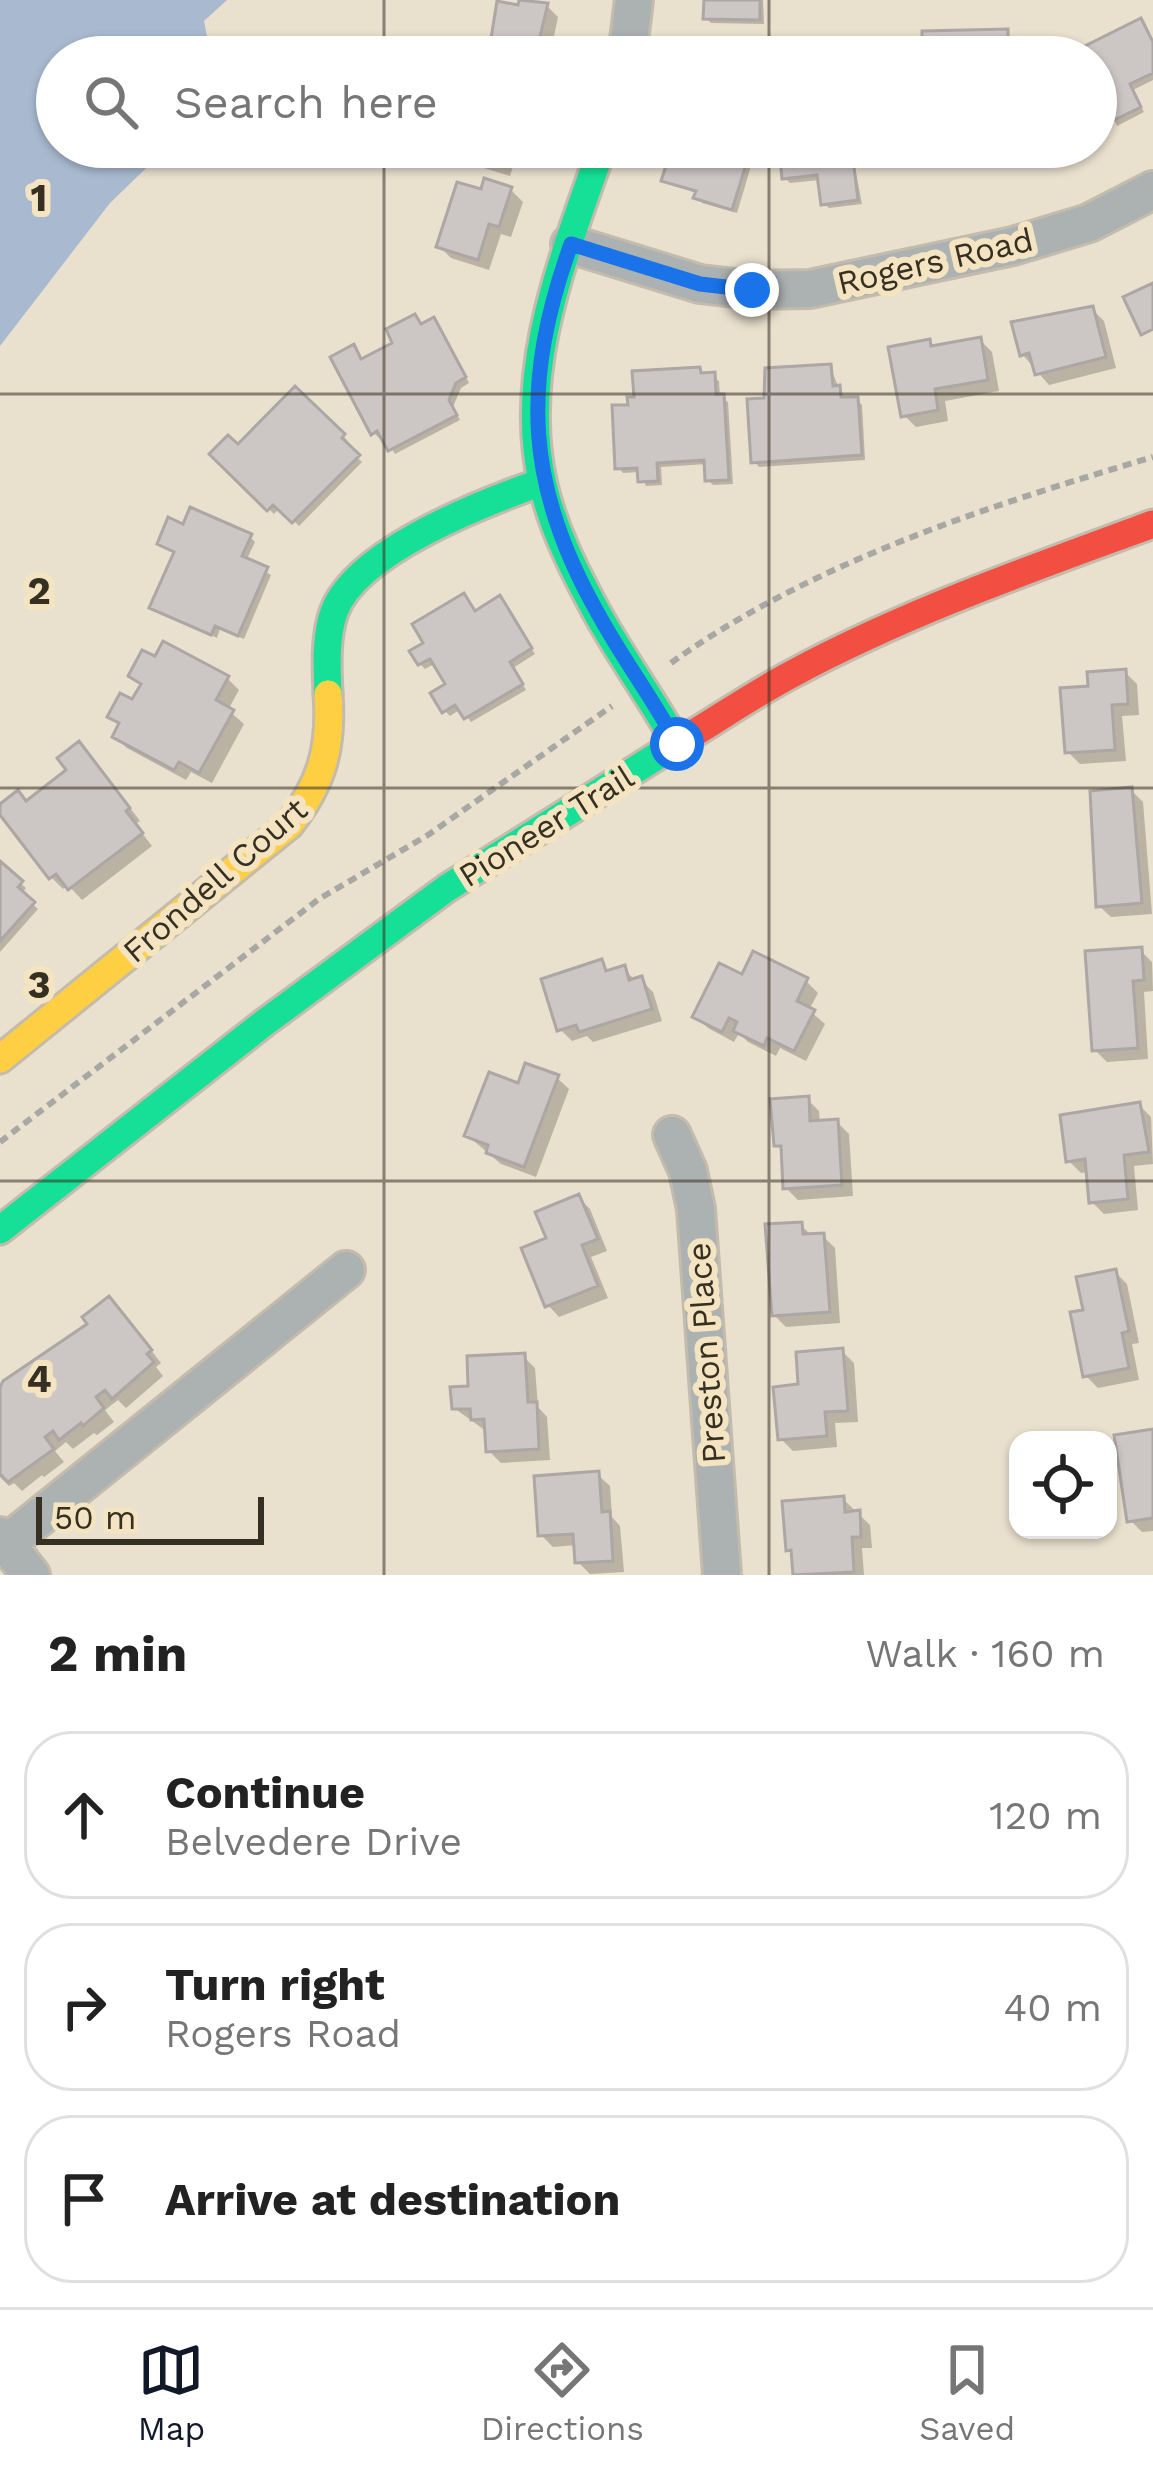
<!DOCTYPE html>
<html lang="en">
<head>
<meta charset="utf-8">
<style>
  :root { --surface:#fff; --page:#f2f2f2; --text:#222; --muted:#767676; --line:#e0e0e0; --accent:#111827 }
  body { margin:0; font-family:"Work Sans",sans-serif; background:var(--page); color:var(--text) }
  .controls { position:absolute; right:36px; bottom:36px; display:grid; overflow:hidden; border-radius:24px; box-shadow:0 3px 9px #0004 }
  .controls button { width:108px; height:108px; display:grid; place-items:center; padding:0; border:0; border-bottom:3px solid var(--line); background:var(--surface); color:var(--text); font:60px sans-serif }
  .scale { position:absolute; left:36px; bottom:30px; width:228px; box-sizing:border-box; padding-left:12px; border:6px solid #363022; border-top:0; font-size:33px; line-height:42px; white-space:nowrap; color:#363022; -webkit-text-stroke:9px #f4e4c2; paint-order:stroke }
  .stop { position:absolute; width:36px; height:36px; margin:-27px; border:9px solid #1a73e8; border-radius:50%; background:#fff }
  .stop.end { background:#1a73e8; border-color:#fff; box-shadow:0 3px 12px #0008 }
  .list { margin:0; padding:0; list-style:none }
  h2 { display:flex; justify-content:space-between; align-items:center; height:156px; margin:0; padding:0 48px; font-size:51px }
  h2 small { font-size:39px; font-weight:400; color:var(--muted) }
  .list li { display:grid; grid-template-columns:78px 1fr auto; gap:36px; align-items:center; box-sizing:border-box; height:168px; margin:0 24px 24px; padding:0 24px; border:3px solid var(--line); border-radius:48px }
  .list b { display:block; font-size:45px; white-space:nowrap }
  .list p { margin:0; font-size:39px; white-space:nowrap; color:var(--muted) }
  .list em { font-size:39px; font-style:normal; color:var(--muted) }
  .icon { flex:none; width:66px; height:66px; fill:none; stroke:currentColor; stroke-width:2; stroke-linecap:round; stroke-linejoin:round }
  .map { position:relative; flex:none; width:1153px; height:1575px; overflow:hidden }
  .search { position:absolute; background:var(--surface); box-shadow:0 3px 9px #0004; left:36px; right:36px; top:36px; height:132px; display:flex; align-items:center; gap:30px; box-sizing:border-box; padding:0 42px; border-radius:66px; color:var(--muted); font-size:45px }
  .sheet { height:732px; background:var(--surface) }
  nav { display:flex; justify-content:space-around; align-items:center; box-sizing:border-box; height:168px; border-top:3px solid var(--line); background:var(--surface); font-size:33px; color:var(--muted) }
  nav a { display:grid; justify-items:center; gap:6px }
  nav .on { color:var(--accent) }
  .map>svg:first-child { display:block }
  .water { fill:#a9bad0 }
  .shadow { fill:#0003 }
  .building { fill:#ccc6c4; stroke:#aca6a4; stroke-width:3 }
  .lines { fill:none; stroke-linecap:round; stroke-linejoin:round }
  .street-casing { stroke:#c3bcad; stroke-width:42 }
  .fast-casing { stroke:#c3bcad; stroke-width:33 }
  .slow-casing { stroke:#c3bcad; stroke-width:33 }
  .jam-casing { stroke:#c3bcad; stroke-width:33 }
  .path { stroke:#a7a7a4; stroke-width:6; stroke-dasharray:9 6; stroke-linecap:butt }
  .street { stroke:#acb1b2; stroke-width:36 }
  .fast { stroke:#16e098; stroke-width:27 }
  .slow { stroke:#ffcf43; stroke-width:27 }
  .jam { stroke:#f24e42; stroke-width:27 }
  .route { stroke:#1a73e8; stroke-width:15 }
  .grid { fill:none; stroke:#363022; stroke-width:3; stroke-opacity:0.55 }
  .labels { text-anchor:middle; dominant-baseline:central; stroke-width:12; stroke-linejoin:round; paint-order:stroke }
  .street-label { font-size:33px; fill:#363022; stroke:#f4e4c2 }
  .grid-label { font-size:39px; text-anchor:middle; font-weight:bold; fill:#363022; stroke:#f4e4c2; stroke-width:12; stroke-linejoin:round; paint-order:stroke }
</style>
</head>
<body>
<div class="map">
<svg width="1153" height="1575" viewBox="0 0 1153 1575">
  <rect width="100%" height="100%" fill="#e9e0cd"/>
  <path class="water" d="M0 0H227L204 21 211 57H57V147H168L110 203 0 346Z"/>
  <path class="shadow" d="M522 0 546 5 558 17 550 55 491 57Z
    M707 0H763L764 24 711 23 706 18Z
    M1140 22 1153 42V80L1133 90 1144 112 1117 126 1096 82V57H1086Z
    M1006 32 1012 38V57H925Z
    M432 147H519L510 176 438 154Z
    M675 147H700L746 161 751 166 737 213 702 203 698 194 664 180Z
    M782 147H851L862 204 829 208 823 203 820 180 790 183 785 178Z
    M511 190 523 202 511 237 501 234 489 270 451 258 439 246 483 193Z
    M1092 309 1104 321 1116 368 1049 385 1022 354Z
    M438 326 469 383 461 388 453 407 460 420 395 454 383 436 379 438 374 433 353 348 363 362 422 327Z
    M980 340 992 352 999 391 945 401 948 421 916 427 904 415 929 343 935 349Z
    M830 367 844 400H857L862 405 865 460 759 467 754 461 766 401Z
    M699 370 719 381 720 397 728 402 733 484 713 485 708 480 707 464 661 467 662 485 646 486 640 472 623 473 618 467 631 407Z
    M295 390 348 441 344 445 362 462 299 526 280 507 274 514 213 454 238 449Z
    M185 528 250 537 255 542 246 561 271 575 244 639 220 629 217 638 153 607 176 553 160 544Z
    M505 604 535 654 513 668 526 690 471 722 461 709 450 716 445 711 449 685 436 663 425 669 420 664 475 614Z
    M1125 672 1137 684 1139 715 1122 716 1126 761 1080 764 1068 752 1091 689Z
    M131 676 227 678 239 690 228 710 244 724 212 783 191 772 186 780 127 748 115 736 121 726 111 716 133 703 143 687Z
    M91 757 140 821 135 824 152 846 82 900 68 885 63 889 51 877 0 807 27 803Z
    M1131 790 1143 802 1152 914 1111 917 1099 906Z
    M0 865 26 888 21 894 38 909 0 952Z
    M1140 950 1152 962 1153 991 1144 992 1148 1059 1107 1062 1095 1050Z
    M601 963 611 973 624 969 636 981 641 980 653 992 662 1021 593 1042 587 1036 572 1041 560 1029Z
    M743 978 806 981 818 993 809 1010 825 1024 806 1061 780 1048 776 1056 748 1042 739 1033 734 1042 708 1028 696 1016Z
    M557 1078 569 1089 536 1177 501 1164 468 1136 519 1087Z
    M807 1099 819 1111 820 1123 837 1122 849 1134 853 1196 798 1200 786 1188 784 1153 776 1145Z
    M1139 1105 1151 1117 1153 1164 1134 1166 1138 1210 1104 1214 1092 1202 1089 1172 1081 1173 1069 1161Z
    M579 1198 590 1209 607 1251 591 1257 608 1298 559 1317 548 1305 550 1239Z
    M801 1225 813 1237 823 1236 835 1248 840 1323 786 1327 774 1315Z
    M1115 1272 1127 1284 1139 1343 1132 1344 1139 1380 1098 1388 1086 1376V1313Z
    M121 1312 161 1363 156 1367 163 1376 126 1408 118 1400 105 1410 114 1422 97 1435 94 1433 73 1449 66 1442 55 1451 64 1462 44 1477 42 1475 22 1491 14 1483 9 1486 0 1477V1391Z
    M842 1351 854 1363 858 1422 835 1423 837 1447 793 1451 781 1439 801 1387Z
    M523 1356 535 1368 538 1407 547 1417 550 1460 501 1463 489 1451 486 1431 454 1408 472 1389Z
    M1153 1432V1531L1142 1532 1130 1520Z
    M598 1475 610 1486 612 1517 620 1526 624 1572 590 1574 578 1562 576 1545 553 1547 541 1535Z
    M843 1499 870 1525 872 1548H862L864 1575H794L786 1503Z"/>
  <path class="building" d="M519 0 548 3 538 45 531 44 528 57H488L497 1 518 5Z
    M704 0H760V20L703 19Z
    M1141 18 1153 42V73L1130 84 1141 107 1110 122 1096 94V57H1083L1079 49Z
    M1008 29V57H922V31Z
    M437 147H504L498 166Z
    M672 147H710L748 158 732 210 693 198 696 191 661 181Z
    M779 147H847L849 166 854 167 858 200 821 205 817 175 782 179Z
    M484 178 512 187 499 227 489 224 478 260 436 247 457 182 481 189Z
    M1153 283V329L1141 335 1123 297Z
    M1093 306 1106 357 1035 375 1029 353 1020 356 1011 322Z
    M415 314 421 324 434 317 466 377 456 383 449 400 457 415 388 451 377 431 371 435 330 357 354 344 361 359 392 343 386 329Z
    M981 337 988 380 935 389 938 410 901 417 888 347 930 339 931 346Z
    M831 364 833 386 840 385 841 397H858L862 455 751 463 747 399 764 398 765 368Z
    M700 367 701 373 715 372 716 394H724L729 480 705 481 704 460 657 463 658 481 638 482 637 468 615 469 612 405H628L627 397H634L632 371Z
    M295 386 345 434 342 438 360 455 292 523 273 505 267 511 209 454 228 435 238 444Z
    M190 507 252 534 242 556 268 567 238 636 215 626 211 635 149 608 174 552 157 544 168 517 183 524Z
    M464 593 475 611 500 595 532 648 510 662 523 684 464 719 455 705 442 713 430 693 445 684 430 659 418 665 409 651 423 643 412 624Z
    M163 641 229 676 216 700 234 710 199 773 179 762 174 770 112 737 119 723 107 717 120 693 132 699 141 684 128 676 142 650 155 656Z
    M1126 669 1128 704 1112 705 1115 750 1065 753 1060 688 1088 686 1087 672Z
    M79 741 130 808 126 811 143 833 68 890 56 874 49 879 0 815V804L18 790 26 801 66 770 57 758Z
    M1132 787 1142 903 1096 907 1090 791Z
    M0 861 23 881 18 887 35 902 0 941Z
    M1142 947 1144 980 1133 981 1138 1048 1092 1051 1085 951Z
    M753 951 808 978 797 1001 815 1010 794 1051 767 1038 764 1046 733 1031 737 1022 729 1018 722 1032 692 1017 719 963 742 974Z
    M602 959 606 971 625 965 629 980 642 976 652 1009 579 1032 576 1025 557 1031 541 979Z
    M525 1063 559 1075 524 1167 486 1153 488 1145 464 1136 489 1072 518 1083Z
    M809 1096 810 1121 838 1119 842 1185 783 1189 781 1146H774L770 1099Z
    M1140 1102 1149 1152 1124 1155 1128 1199 1089 1203 1085 1159 1066 1162 1060 1115Z
    M579 1194 598 1239 582 1245 598 1286 545 1307 521 1248 546 1238 535 1212Z
    M802 1222 803 1234 824 1233 830 1312 772 1316 765 1224Z
    M1116 1269 1129 1331 1122 1333 1129 1368 1083 1377 1070 1312 1083 1310 1076 1277Z
    M109 1296 152 1350 147 1354 154 1362 112 1399 105 1390 96 1397 104 1408 83 1426 81 1423 59 1440 53 1431 45 1437 54 1449 8 1482 0 1474V1387L3 1381 87 1324 82 1317Z
    M843 1348 848 1411 825 1412 827 1436 778 1440 773 1387 798 1384 796 1352Z
    M525 1353 528 1402H537L539 1449 486 1452 484 1419 471 1420 470 1409H452L450 1387 468 1386 467 1356Z
    M1153 1429V1518L1127 1522 1114 1435Z
    M599 1471 602 1512 610 1511 613 1561 575 1563 573 1534 538 1536 534 1476Z
    M844 1496 845 1512 860 1510 861 1537H852L854 1572 793 1575 791 1550 786 1551 782 1501Z"/>
  <g class="lines">
    <defs>
      <path id="street" d="M627 57 634 0
        M570 244 700 284 753 290 810 289 1013 246 1089 223 1153 190
        M672 1135 688 1171 696 1209 722 1575
        M0 1536 31 1575
        M6 1544 346 1270"/>
      <path id="fast" d="M602 147C565 254 516 370 543 485 553 529 575 572 596 611 621 657 652 699 677 744
        M328 694C327 667 325 638 334 612 356 551 485 502 542 482
        M0 1230 264 1023 447 888 681 741"/>
      <path id="slow" d="M0 1059 289 825C322 783 332 748 328 694"/>
      <path id="jam" d="M681 741C718 719 754 694 792 674 907 612 1031 569 1153 524"/>
    </defs>
    <use href="#street" class="street-casing"/>
    <use href="#fast" class="fast-casing"/>
    <use href="#slow" class="slow-casing"/>
    <use href="#jam" class="jam-casing"/>
    <path class="path" d="M671 663C812 562 988 506 1153 457
      M0 1142 319 899 428 835 612 706"/>
    <use href="#street" class="street"/>
    <use href="#fast" class="fast"/>
    <use href="#slow" class="slow"/>
    <use href="#jam" class="jam"/>
  </g>
  <g class="lines">
    <path class="route" d="M677 744C654 700 624 661 600 617 525 487 521 384 571 244L700 284 752 290"/>
  </g>
  <path class="grid" d="M384 0V57M769 0V57M384 147V1575M769 147V1575M0 394H1153M0 788H1153M0 1181H1153"/>
  <g class="labels">
    <g class="street-label">
      <text transform="translate(935 261) rotate(-13)">Rogers Road</text>
      <text transform="translate(546 826) rotate(-32)">Pioneer Trail</text>
      <text transform="translate(215 880) rotate(-41)">Frondell Court</text>
      <text transform="translate(706 1353) rotate(-94)">Preston Place</text>
    </g>
  </g>
  <g class="grid-label">
    <text x="39" y="211">1</text>
    <text x="39" y="604">2</text>
    <text x="39" y="998">3</text>
    <text x="39" y="1392">4</text>
  </g>
</svg>
<div class="controls">
<button><svg class="icon" aria-label="locate" viewBox="0 0 24 24"><circle cx="12" cy="12" r="6"/><path d="M12 2v4M12 18v4M2 12h4M18 12h4"/></svg></button>
</div>
<div class="scale">50 m</div>
<div class="stop" style="left:677px;top:744px"></div>
<div class="stop end" style="left:752px;top:290px"></div>
<div class="search"><svg class="icon" aria-label="search" viewBox="0 0 24 24"><circle cx="10" cy="10" r="6"/><path d="M15 15l6 6"/></svg>Search here</div>
</div>
<section class="sheet">
<h2>2 min<small>Walk · 160 m</small></h2>
<ul class="list">
<li><svg class="icon" aria-label="ahead" viewBox="0 0 24 24"><path d="M12 20V5M6 11l6-6 6 6"/></svg><div><b>Continue</b><p>Belvedere Drive</p></div><em>120 m</em></li>
<li><svg class="icon" aria-label="right" viewBox="0 0 24 24"><path d="M7 20v-9h11M14 6l5 5-5 5"/></svg><div><b>Turn right</b><p>Rogers Road</p></div><em>40 m</em></li>
<li><svg class="icon" aria-label="arrive" viewBox="0 0 24 24"><path d="M6 21V4h12l-3 4 3 4H6"/></svg><div><b>Arrive at destination</b></div></li>
</ul>
</section>
<nav>
<a class="on"><svg class="icon" aria-label="map" viewBox="0 0 24 24"><path d="M3 6l6-2 6 2 6-2v14l-6 2-6-2-6 2zM9 4v14M15 6v14"/></svg>Map</a>
<a><svg class="icon" aria-label="directions" viewBox="0 0 24 24"><path d="M12 3l9 9-9 9-9-9zM9 14v-3h6M13 9l2 2-2 2"/></svg>Directions</a>
<a><svg class="icon" aria-label="saved" viewBox="0 0 24 24"><path d="M7 4h10v16l-5-4-5 4z"/></svg>Saved</a>
</nav>
</body>
</html>
